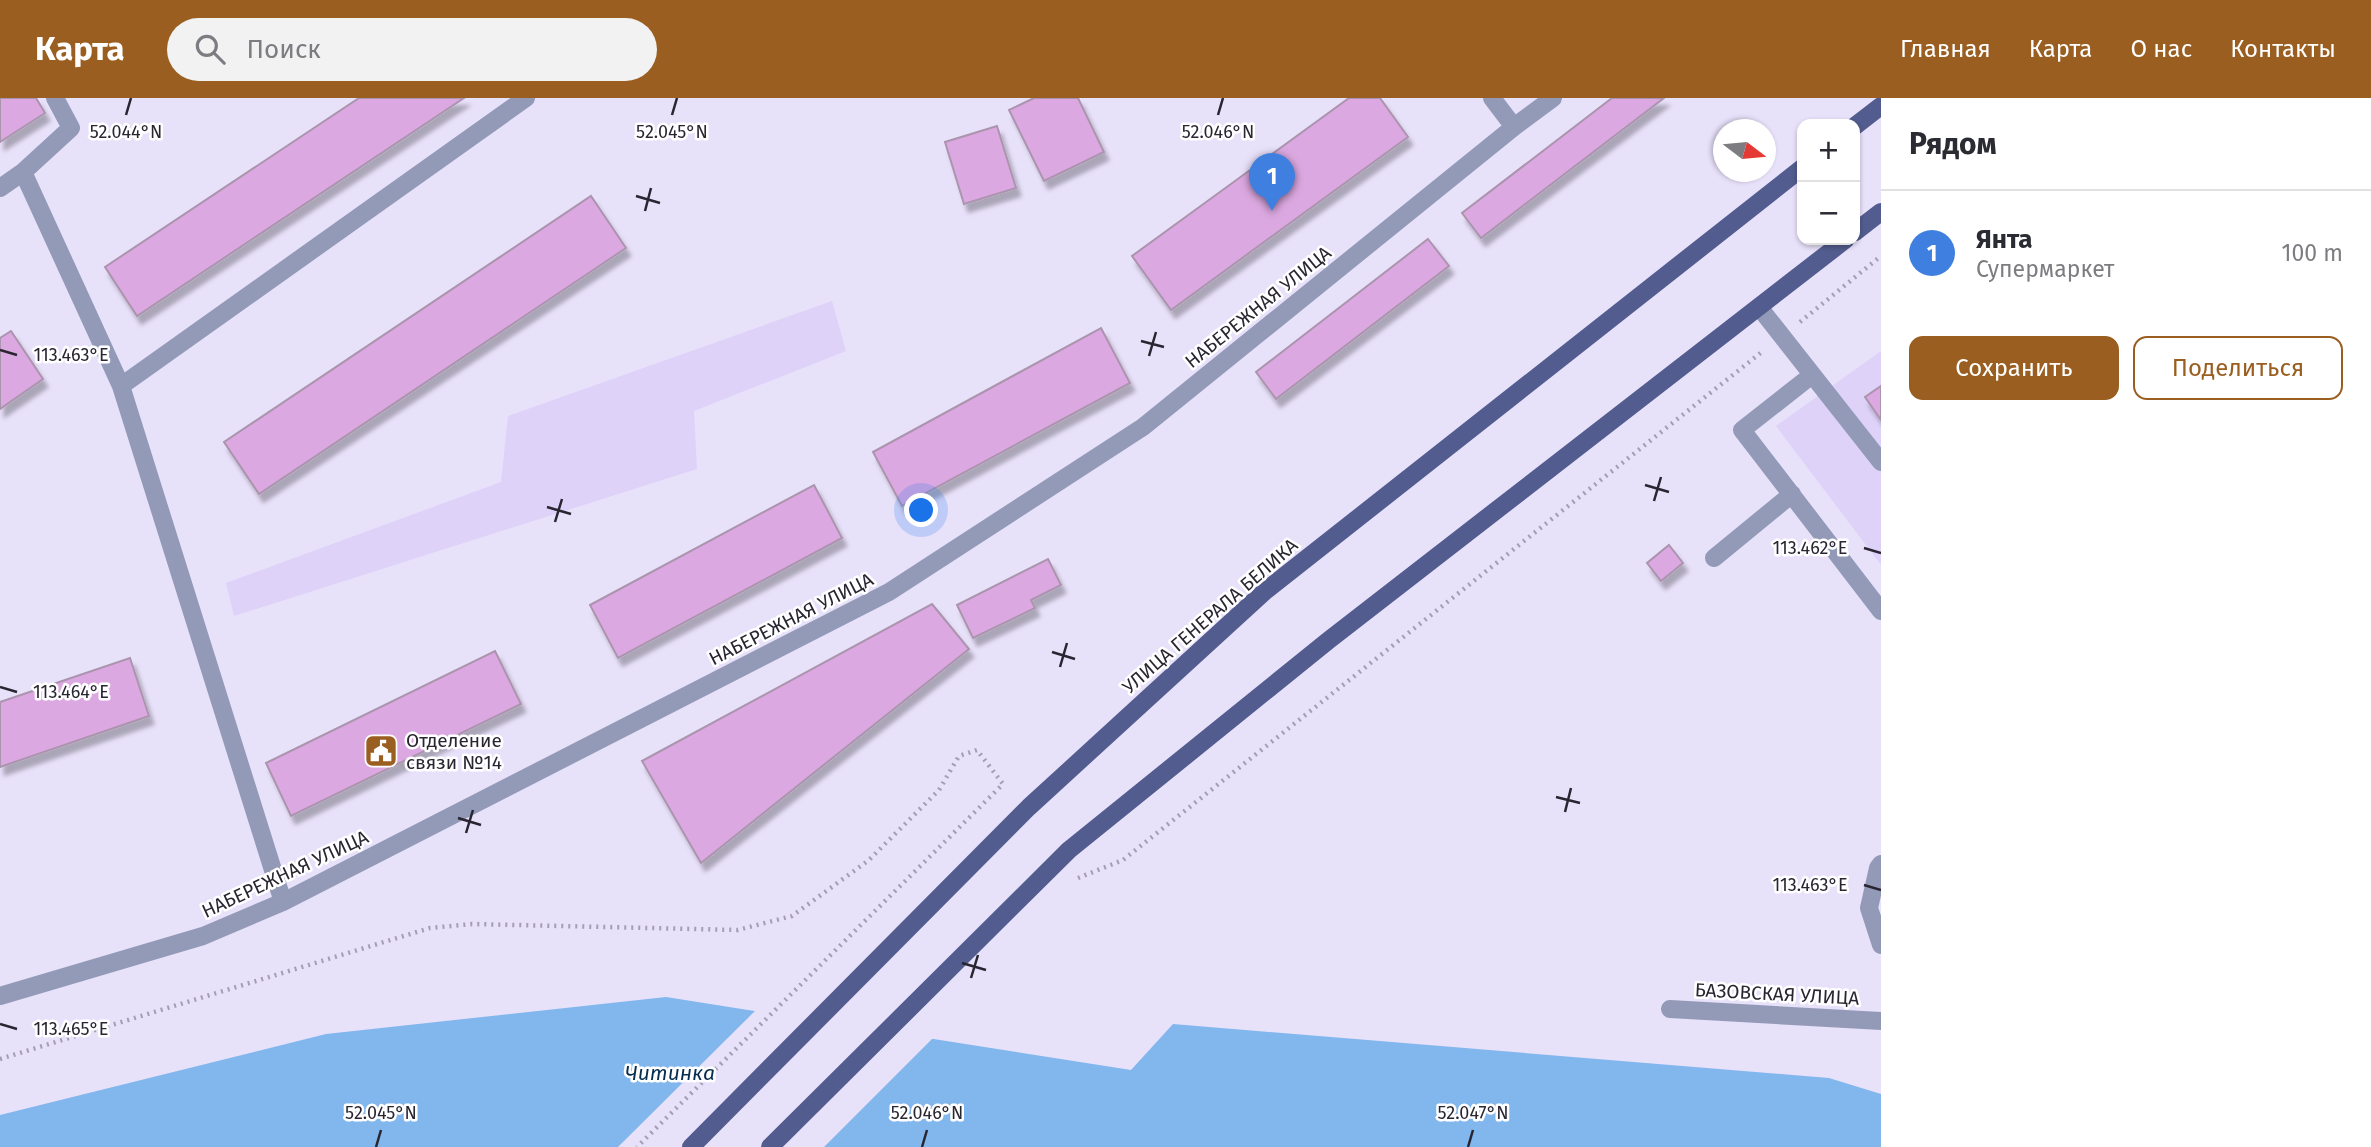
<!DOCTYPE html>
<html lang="ru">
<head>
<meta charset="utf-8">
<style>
  :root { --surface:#fff; --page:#f2f2f3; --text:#2b2b33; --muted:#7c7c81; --line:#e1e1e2; --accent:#9a5e20 }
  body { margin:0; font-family:"Fira Sans",sans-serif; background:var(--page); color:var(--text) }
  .controls { position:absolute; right:21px; top:21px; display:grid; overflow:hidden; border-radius:14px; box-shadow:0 2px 5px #0004 }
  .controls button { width:63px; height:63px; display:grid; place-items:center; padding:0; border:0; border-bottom:2px solid var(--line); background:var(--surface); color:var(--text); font:35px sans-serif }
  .compass { position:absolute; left:1713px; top:21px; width:63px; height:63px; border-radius:50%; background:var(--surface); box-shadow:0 2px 5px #0004; rotate:106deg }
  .you { position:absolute; left:922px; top:413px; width:24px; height:24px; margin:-18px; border:5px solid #fff; border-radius:50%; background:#1a73e8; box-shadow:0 0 0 10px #1a73e833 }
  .badge { display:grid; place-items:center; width:46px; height:46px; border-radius:50%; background:var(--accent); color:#fff; font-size:23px; font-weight:700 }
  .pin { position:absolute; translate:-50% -58px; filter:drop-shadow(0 2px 4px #0008) }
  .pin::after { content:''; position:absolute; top:37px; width:24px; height:21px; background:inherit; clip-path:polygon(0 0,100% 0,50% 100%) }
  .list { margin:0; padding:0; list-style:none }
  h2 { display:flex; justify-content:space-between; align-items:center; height:91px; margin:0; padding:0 28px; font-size:30px }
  h2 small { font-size:23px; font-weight:400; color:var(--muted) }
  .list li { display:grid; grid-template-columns:46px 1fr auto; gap:21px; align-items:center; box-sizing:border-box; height:126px; padding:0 28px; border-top:2px solid var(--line) }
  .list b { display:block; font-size:26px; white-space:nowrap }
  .list p { margin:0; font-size:23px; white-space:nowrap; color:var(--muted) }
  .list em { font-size:23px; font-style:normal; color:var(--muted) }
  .actions { display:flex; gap:14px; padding:21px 28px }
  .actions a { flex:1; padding:16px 0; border:2px solid var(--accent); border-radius:14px; text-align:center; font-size:24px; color:var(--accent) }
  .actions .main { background:var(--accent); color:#fff }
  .icon { flex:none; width:38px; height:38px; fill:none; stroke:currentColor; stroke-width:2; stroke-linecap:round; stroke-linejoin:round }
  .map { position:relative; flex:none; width:1881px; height:1049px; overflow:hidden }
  header { display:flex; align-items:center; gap:42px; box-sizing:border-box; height:98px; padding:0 35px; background:var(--accent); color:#fff }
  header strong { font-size:33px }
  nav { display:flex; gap:38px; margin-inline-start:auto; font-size:24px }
  .search { width:490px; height:63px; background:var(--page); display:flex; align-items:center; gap:18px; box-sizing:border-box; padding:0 24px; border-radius:38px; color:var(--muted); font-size:26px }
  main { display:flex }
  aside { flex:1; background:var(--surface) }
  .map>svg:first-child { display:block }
  .built { fill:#ded2f9 }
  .water { fill:#82b7ed }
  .pier { fill:#e8e1fa }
  .building { fill:#dca8e1; stroke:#ab94ad; stroke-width:2; filter:url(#shadow) }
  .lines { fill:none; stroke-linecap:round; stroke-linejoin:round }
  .path { stroke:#a49eb2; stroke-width:4.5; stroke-dasharray:2 5; stroke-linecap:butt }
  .minor { stroke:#939ab7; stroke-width:18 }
  .major { stroke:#525c8e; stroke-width:18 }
  .ticks { fill:none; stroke:#292632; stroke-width:2.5 }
  .labels { text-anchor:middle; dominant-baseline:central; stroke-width:5; stroke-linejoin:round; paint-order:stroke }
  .street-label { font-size:19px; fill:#292632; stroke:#fff }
  .poi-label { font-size:19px; fill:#292632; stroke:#fff; text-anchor:start }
  .water-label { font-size:21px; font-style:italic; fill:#062e50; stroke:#fff }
  .ticks-label { font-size:18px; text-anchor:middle; fill:#292632; stroke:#fff; stroke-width:5; stroke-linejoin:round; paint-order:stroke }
</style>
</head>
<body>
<header>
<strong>Карта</strong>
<div class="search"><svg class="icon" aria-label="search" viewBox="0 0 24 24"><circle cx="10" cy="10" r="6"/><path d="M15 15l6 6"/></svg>Поиск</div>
<nav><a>Главная</a><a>Карта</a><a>О нас</a><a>Контакты</a></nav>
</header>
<main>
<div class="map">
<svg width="1881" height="1049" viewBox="0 0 1881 1049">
  <defs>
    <filter id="shadow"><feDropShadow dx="4.5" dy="8" stdDeviation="2" flood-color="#0004"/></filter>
  </defs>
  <rect width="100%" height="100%" fill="#e8e1fa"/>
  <path class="built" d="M832 203 846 253 694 313 697 371 234 518 226 485 501 384 508 318Z
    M1881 253V467L1776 328Z"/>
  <path class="water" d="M666 899 1131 972 1173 926 1829 980 1881 996V1049H0V1017L326 936Z"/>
  <path class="pier" d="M758 910 935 938 824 1049H618Z"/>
  <path class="building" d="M0 0H36L45 15 0 44Z
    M359 0H464L137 218 105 169Z
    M1034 0H1078L1104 54 1044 83 1009 12Z
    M1349 0H1380L1408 39 1171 212 1132 158Z
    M1612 0H1664L1481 140 1462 115Z
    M997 28 1016 90 964 106 945 44Z
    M591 98 626 150 259 396 224 344Z
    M1428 141 1449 168 1276 301 1256 274Z
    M1101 230 1130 285 902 408 873 354Z
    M11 233 43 281 0 311V240Z
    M1881 288V322L1865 299Z
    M814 387 842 440 618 560 590 507Z
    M1669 447 1683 465 1661 483 1647 465Z
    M1048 461 1061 487 1031 502 1035 510 973 540 957 507Z
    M932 506 969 551 701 765 642 663Z
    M495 553 521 606 291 718 266 665Z
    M130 560 149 618 0 669V604Z"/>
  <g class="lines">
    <path class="path" d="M1800 224 1881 158
      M1078 780 1123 762 1763 253
      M0 961 430 830 472 826 738 832 792 818 869 762 939 692 959 658 977 652 1003 686 637 1049"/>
    <path class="minor" d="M1492 0 1514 29
      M23 74 121 288 283 804
      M0 90 23 74 71 30 55 0
      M1759 209 1881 364
      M1812 277 1742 332 1881 513
      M121 288 526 0
      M1714 460 1792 396
      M1881 766 1878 770 1869 810 1881 847
      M0 898 203 838 283 804 889 494 1143 329 1514 29 1553 0
      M1670 911 1881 923"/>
    <path class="major" d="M1855 28 1881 8
      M1855 134 1881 114
      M691 1049 1029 709 1264 494 1802 70
      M770 1049 1069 752 1329 542 1845 142"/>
  </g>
  <path class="ticks" d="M126 17 131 0M672 17 677 0M1218 17 1223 0M636 98 660 105M645 113 651 90M1141 243 1164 249M0 252 17 257M1149 258 1156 234M1645 387 1669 394M1654 403 1661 379M547 409 571 416M555 424 562 401M1864 450 1881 455M1052 554 1075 561M1060 569 1067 545M0 589 17 594M1556 699 1580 705M1565 714 1571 690M458 720 481 727M466 735 473 712M1864 787 1881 792M962 865 986 872M971 880 978 857M0 926 17 931M376 1049 381 1032M922 1049 927 1032M1468 1049 1473 1032"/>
  <defs>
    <symbol id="civic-square" viewBox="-11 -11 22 22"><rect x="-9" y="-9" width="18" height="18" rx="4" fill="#9a5e20" stroke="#fff"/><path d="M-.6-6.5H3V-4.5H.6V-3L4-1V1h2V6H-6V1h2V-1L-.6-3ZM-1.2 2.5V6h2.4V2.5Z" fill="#fff"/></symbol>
  </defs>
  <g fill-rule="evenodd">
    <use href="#civic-square" x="362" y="634" width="38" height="38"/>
  </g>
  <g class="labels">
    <g class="street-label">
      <text transform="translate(1258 209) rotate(-39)">НАБЕРЕЖНАЯ УЛИЦА</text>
      <text transform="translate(1210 518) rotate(-41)">УЛИЦА ГЕНЕРАЛА БЕЛИКА</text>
      <text transform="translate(791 521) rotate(-27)">НАБЕРЕЖНАЯ УЛИЦА</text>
      <text transform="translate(285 776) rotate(-25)">НАБЕРЕЖНАЯ УЛИЦА</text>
      <text transform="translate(1777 896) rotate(3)">БАЗОВСКАЯ УЛИЦА</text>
    </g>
    <g class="poi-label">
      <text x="406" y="642">Отделение<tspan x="406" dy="22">связи №14</tspan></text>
    </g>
    <g class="water-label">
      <text x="670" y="975">Читинка</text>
    </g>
  </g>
  <g class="ticks-label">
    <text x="126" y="40">52.044°N</text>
    <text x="672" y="40">52.045°N</text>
    <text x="1218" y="40">52.046°N</text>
    <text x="71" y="263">113.463°E</text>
    <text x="1810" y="456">113.462°E</text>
    <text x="71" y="600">113.464°E</text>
    <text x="1810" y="793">113.463°E</text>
    <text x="71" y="937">113.465°E</text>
    <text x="381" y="1021">52.045°N</text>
    <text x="927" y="1021">52.046°N</text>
    <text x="1473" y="1021">52.047°N</text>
  </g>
</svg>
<div class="controls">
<button>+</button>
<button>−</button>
</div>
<svg class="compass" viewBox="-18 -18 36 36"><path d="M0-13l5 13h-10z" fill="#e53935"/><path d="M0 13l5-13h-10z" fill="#7c7c81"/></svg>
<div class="you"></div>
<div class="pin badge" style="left:1272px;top:113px;background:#3f7fe0">1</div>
</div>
<aside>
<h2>Рядом<small></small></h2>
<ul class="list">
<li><span class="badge" style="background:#3f7fe0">1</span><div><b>Янта</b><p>Супермаркет</p></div><em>100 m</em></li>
</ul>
<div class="actions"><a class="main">Сохранить</a><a>Поделиться</a></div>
</aside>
</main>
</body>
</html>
